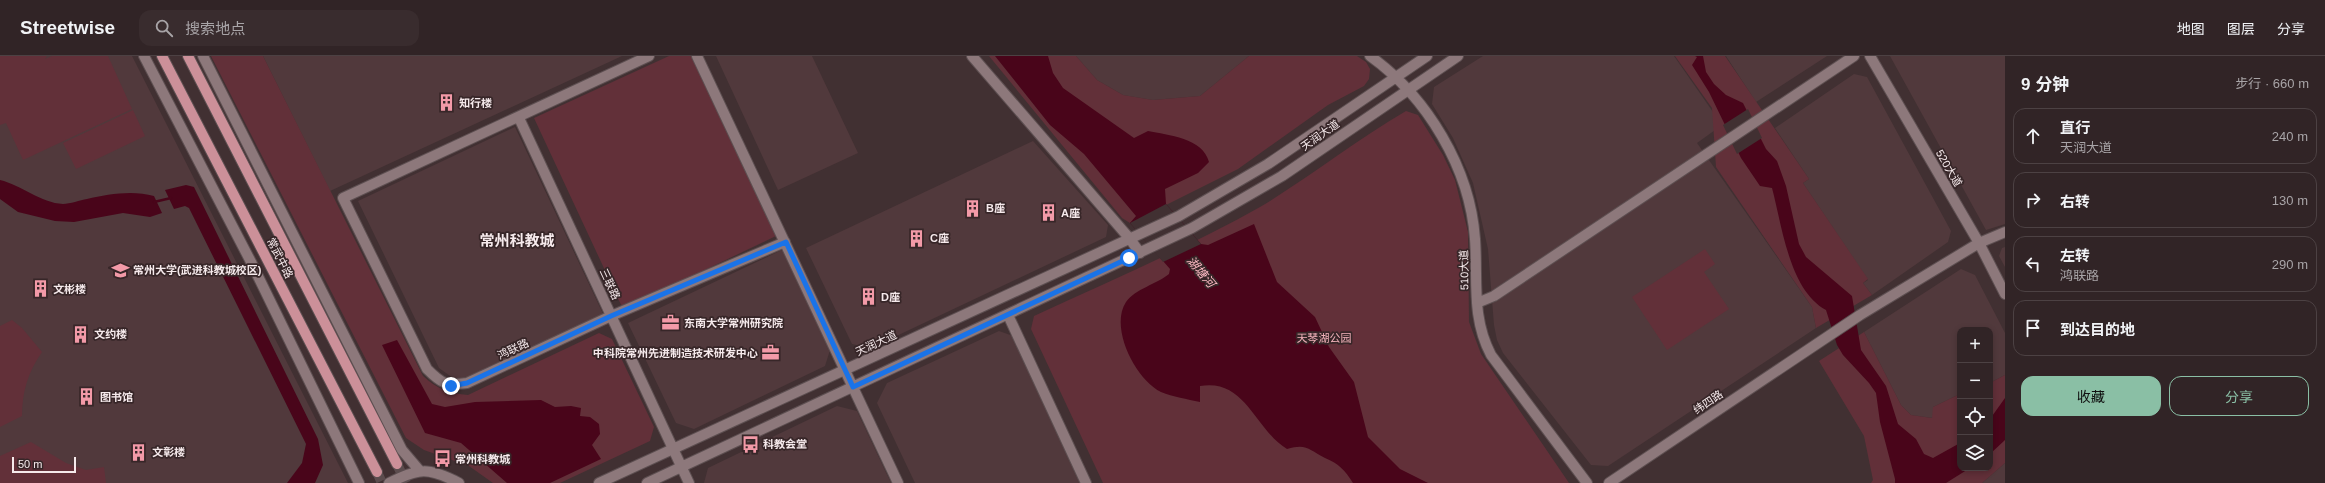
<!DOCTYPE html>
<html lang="zh">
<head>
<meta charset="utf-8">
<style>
  :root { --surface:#312426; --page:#392c2e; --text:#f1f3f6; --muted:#a8a4a7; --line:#4c4143; --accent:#8abfa5 }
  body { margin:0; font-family:Arial,"Noto Sans SC",sans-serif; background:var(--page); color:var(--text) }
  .controls { position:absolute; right:12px; bottom:12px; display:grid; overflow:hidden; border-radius:8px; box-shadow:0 2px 6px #0003 }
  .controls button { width:36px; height:36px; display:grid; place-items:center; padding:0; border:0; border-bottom:1px solid var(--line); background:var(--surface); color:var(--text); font:20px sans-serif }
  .scale { position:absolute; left:12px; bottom:10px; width:64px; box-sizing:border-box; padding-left:4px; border:2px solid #f6eaec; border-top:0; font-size:11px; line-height:14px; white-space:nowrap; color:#f6eaec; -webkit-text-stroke:3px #372628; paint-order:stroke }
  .stop { position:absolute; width:12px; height:12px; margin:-9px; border:3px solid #1a73e8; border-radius:50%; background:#fff }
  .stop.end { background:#1a73e8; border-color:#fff; box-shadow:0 1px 4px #0008 }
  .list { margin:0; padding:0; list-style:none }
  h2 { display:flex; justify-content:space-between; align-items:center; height:52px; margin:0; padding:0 16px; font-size:17px }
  h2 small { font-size:13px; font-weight:400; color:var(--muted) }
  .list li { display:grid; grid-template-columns:26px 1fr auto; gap:12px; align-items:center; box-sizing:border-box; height:56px; margin:0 8px 8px; padding:0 8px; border:1px solid var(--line); border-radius:12px }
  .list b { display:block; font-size:15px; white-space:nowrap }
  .list p { margin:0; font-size:13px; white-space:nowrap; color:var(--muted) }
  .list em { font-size:13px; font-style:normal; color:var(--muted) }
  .actions { display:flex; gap:8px; padding:12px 16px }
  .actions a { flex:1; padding:9px 0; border:1px solid var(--accent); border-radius:12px; text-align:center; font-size:14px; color:var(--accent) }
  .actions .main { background:var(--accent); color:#111 }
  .icon { flex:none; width:22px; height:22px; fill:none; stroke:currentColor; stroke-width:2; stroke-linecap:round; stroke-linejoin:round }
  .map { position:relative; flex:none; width:2005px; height:427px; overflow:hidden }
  header { display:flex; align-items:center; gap:24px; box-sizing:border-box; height:56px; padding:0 20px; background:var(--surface); border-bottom:1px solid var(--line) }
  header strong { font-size:19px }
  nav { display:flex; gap:22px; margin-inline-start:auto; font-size:14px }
  .search { width:280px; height:36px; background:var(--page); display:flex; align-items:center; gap:10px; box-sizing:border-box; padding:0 14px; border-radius:12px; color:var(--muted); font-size:15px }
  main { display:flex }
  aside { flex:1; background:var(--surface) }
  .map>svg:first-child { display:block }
  .built { fill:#51393c }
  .green { fill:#623039 }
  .water { fill:#49051a }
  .pier { fill:#413032 }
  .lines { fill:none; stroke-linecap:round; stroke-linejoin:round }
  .stream { stroke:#49051a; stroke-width:2.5 }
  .major-tunnel { stroke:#5c4c4e; stroke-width:10; stroke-dasharray:10 5; stroke-linecap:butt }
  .minor-casing { stroke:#5d4f51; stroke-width:12 }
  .major-casing { stroke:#5d4f51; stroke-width:12 }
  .minor { stroke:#8d787b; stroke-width:10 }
  .major { stroke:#cc9099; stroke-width:10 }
  .route { stroke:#1a73e8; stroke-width:5 }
  .labels { text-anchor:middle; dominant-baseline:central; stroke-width:3.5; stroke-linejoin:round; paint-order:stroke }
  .poi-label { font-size:11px; font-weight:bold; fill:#f6eaec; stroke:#372628; text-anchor:start }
  .street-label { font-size:11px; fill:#f6eaec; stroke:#372628 }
  .park-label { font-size:11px; fill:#f2b1ba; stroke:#372628 }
  .water-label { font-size:12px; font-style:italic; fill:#fcbac3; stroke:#372628 }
  .district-label { font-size:15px; font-weight:bold; fill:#f6eaec; stroke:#372628 }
</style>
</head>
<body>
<header>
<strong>Streetwise</strong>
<div class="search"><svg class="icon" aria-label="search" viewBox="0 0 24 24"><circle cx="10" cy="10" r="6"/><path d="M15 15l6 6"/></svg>搜索地点</div>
<nav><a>地图</a><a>图层</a><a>分享</a></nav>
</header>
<main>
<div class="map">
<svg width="2005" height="427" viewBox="0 0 2005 427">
  <rect width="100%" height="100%" fill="#413032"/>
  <path class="built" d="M0 0H132L348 427H0Z
    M263 0H622L330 135Z
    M716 0H812L858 97 778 134Z
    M1076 0H1249L1200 40 1153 44 1123 39 1097 24Z
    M1483 0H1674L1722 69 1697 87 1812 251 1816 272 1608 410 1591 409 1503 297 1497 284 1494 269 1488 193 1473 127 1453 82 1432 48 1434 31Z
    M1726 0H1827L1756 46Z
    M1890 0H2005V168L1986 174Z
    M1854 18 1867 21 1951 175 1948 186 1872 239 1863 227 1868 224 1803 127 1809 123 1775 72Z
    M515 71 605 262 463 324 453 322 439 312 358 145Z
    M1033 85 1108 169 1106 181 871 292 852 288 806 192Z
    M2005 191V211L1999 200 2002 192Z
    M784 193 830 294 825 310 694 373 676 367 628 267Z
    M1961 213 1975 219 2005 277V319L1990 327V274H1960V338L1933 351V362L1911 359 1901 349 1864 276Z
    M999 275 1013 280 1081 427H915L877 347 887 327Z
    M837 350 857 355 891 427H704L708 412Z
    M2005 407V427H1982Z"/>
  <path class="green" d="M0 0H47L45 3 52 0H108L132 53 23 104 6 67 0 69Z
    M211 0H263L423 320C437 333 449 337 468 339L599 277 612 283 654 371 650 385 560 427H493L469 410 424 394 406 382Z
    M669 0H692L778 179 623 253 534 62Z
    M989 0H1076L1097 24 1123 39 1153 44 1200 40 1249 0H1357L1366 6 1370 13 1369 23 1364 30 1328 49 1238 113 1130 167 1122 162Z
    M1675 0H1725L1809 123 1803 127 1868 223 1863 227 1872 239 1816 272 1812 251 1716 111 1712 52Z
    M133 54 145 80 76 113 63 87Z
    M1406 55 1418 59 1443 99 1455 124 1468 176 1469 266 1481 298 1569 427H1103L1031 273 1034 260C1110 225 1187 192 1260 151 1310 121 1356 84 1406 55Z
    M1705 193 1715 208 1704 216 1729 253 1667 294 1632 241Z
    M12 264 22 272 42 296C28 316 22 336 22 360L0 371V270Z
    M1864 276 1901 349 1911 359 1932 362 1933 351 1960 338V412H1990V327L2005 319V407L1982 427H1871L1873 424 1864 380 1819 305Z
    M31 386 66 407 86 414 104 411 106 427H0V400Z"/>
  <path class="water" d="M995 0H1048L1053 17 1063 32 1134 82 1148 75C1168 79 1203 82 1209 106L1198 117 1165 133 1166 148 1201 188 1208 189 1254 168 1277 226 1315 261 1329 291 1354 326 1368 381 1400 413 1428 427H1353C1345 414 1339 408 1325 402 1309 394 1307 387 1287 393 1255 374 1246 322 1200 330V346C1187 343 1173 341 1161 336 1136 324 1109 272 1126 246 1135 233 1157 228 1169 218L1170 213 1130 167 1136 160 1084 98 1050 69Z
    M1695 0H1703L1706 16 1714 28 1726 39 1743 47 1766 93 1777 105 1786 130 1799 188 1806 201 1852 240 1861 294 1886 330 1898 368 1916 383 1924 398 1933 402 1960 387V412H1970L1946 427H1895V423L1880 366 1876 337 1869 327 1843 299 1837 289 1826 254C1789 234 1782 169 1772 132L1760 130 1741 102 1709 36 1692 9 1697 1Z
    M0 124C21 129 41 147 63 148 70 148 80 144 87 143 108 138 133 134 154 140L162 157 150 161 123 157 74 166 55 165 18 156 0 143Z
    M186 129 194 131 318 383 323 409 315 427H287L302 407 306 388 189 152 185 150 174 153 165 134Z
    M397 284 432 348 445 351 475 346 541 344 555 351 571 350 581 352 580 360 590 361 599 368 600 378 592 389 601 403 550 427H507L461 387 425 377 382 289Z
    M2005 342V384L1990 398V363Z"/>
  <path class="pier" d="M1748 53 1762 82 1737 98 1723 69Z
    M1166 148 1201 188 1163 206 1130 167Z"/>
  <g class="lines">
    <path class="stream" d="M154 146 171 142"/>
    <path class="major-tunnel" d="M397 408 406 427
      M377 416 382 427"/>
    <defs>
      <path id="minor" d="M144 0 251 206 359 427
        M203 0 402 394 419 414
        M649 0 343 142 427 313C442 328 446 330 467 327L611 260 785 186
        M697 0 898 427
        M972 0 1130 183 1140 197
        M1370 0C1427 41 1470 112 1475 183 1478 224 1471 261 1491 299L1587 427
        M1870 0 1979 187 2005 238
        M519 62 689 427
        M1477 247 1494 240 1854 0
        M1008 259 1086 427
        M389 427C419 412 428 411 459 427
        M599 427 1179 160 1268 108 1427 0
        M647 427 1192 172 1282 120 1458 0
        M1609 427 1860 259 1979 187 2005 176"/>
      <path id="major" d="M162 0 377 416
        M188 0 397 408"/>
    </defs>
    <use href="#minor" class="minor-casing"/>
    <use href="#major" class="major-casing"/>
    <use href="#minor" class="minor"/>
    <use href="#major" class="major"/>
  </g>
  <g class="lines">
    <path class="route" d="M451 330 467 327 611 260 786 186 853 331 1129 202"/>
  </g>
  <defs>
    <symbol id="building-bare" viewBox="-9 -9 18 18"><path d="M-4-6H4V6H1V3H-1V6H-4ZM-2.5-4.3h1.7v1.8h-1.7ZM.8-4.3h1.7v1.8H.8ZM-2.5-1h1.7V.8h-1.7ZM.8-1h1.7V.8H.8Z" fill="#f39aa8" stroke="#372628" stroke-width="2.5" paint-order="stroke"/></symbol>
    <symbol id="university-bare" viewBox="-9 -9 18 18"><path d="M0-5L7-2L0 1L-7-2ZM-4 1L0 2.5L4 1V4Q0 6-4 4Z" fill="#f39aa8" stroke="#372628" stroke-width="2.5" paint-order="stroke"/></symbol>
    <symbol id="office-bare" viewBox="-9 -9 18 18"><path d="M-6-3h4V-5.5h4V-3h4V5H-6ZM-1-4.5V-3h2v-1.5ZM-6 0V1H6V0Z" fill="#f39aa8" stroke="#372628" stroke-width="2.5" paint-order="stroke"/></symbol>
    <symbol id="bus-bare" viewBox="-9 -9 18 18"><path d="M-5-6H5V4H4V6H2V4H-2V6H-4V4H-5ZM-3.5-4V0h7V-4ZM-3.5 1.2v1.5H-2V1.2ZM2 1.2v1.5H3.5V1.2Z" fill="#f39aa8" stroke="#372628" stroke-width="2.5" paint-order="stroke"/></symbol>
  </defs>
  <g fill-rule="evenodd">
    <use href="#building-bare" x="434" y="34" width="25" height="25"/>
    <use href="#building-bare" x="960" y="140" width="25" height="25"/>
    <use href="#building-bare" x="1036" y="144" width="25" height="25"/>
    <use href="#building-bare" x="904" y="170" width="25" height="25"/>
    <use href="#university-bare" x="108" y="202" width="25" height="25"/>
    <use href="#building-bare" x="28" y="220" width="25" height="25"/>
    <use href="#building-bare" x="856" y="228" width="25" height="25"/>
    <use href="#office-bare" x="658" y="254" width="25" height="25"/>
    <use href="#building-bare" x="68" y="266" width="25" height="25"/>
    <use href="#office-bare" x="758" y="284" width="25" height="25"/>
    <use href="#building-bare" x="74" y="328" width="25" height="25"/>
    <use href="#bus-bare" x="738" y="376" width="25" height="25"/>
    <use href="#building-bare" x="126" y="384" width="25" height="25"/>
    <use href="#bus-bare" x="430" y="390" width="25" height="25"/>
  </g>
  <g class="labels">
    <g class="poi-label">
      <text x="459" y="47">知行楼</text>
      <text x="986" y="152">B座</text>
      <text x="1061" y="157">A座</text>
      <text x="930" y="182">C座</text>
      <text x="133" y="214">常州大学(武进科教城校区)</text>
      <text x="53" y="233">文彬楼</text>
      <text x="881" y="241">D座</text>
      <text x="684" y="267">东南大学常州研究院</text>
      <text x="94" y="278">文约楼</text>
      <text x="758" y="297" text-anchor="end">中科院常州先进制造技术研发中心</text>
      <text x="100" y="341">图书馆</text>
      <text x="763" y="388">科教会堂</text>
      <text x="152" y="396">文彰楼</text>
      <text x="455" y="403">常州科教城</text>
    </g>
    <g class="street-label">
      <text transform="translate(1320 79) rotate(-35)">天润大道</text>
      <text transform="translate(1949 112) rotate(60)">520大道</text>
      <text transform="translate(280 202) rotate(63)">常武中路</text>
      <text transform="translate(1464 214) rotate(-91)">510大道</text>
      <text transform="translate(610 228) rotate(65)">三联路</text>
      <text transform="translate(876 287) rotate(-25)">天润大道</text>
      <text transform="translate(513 293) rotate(-25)">鸿联路</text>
      <text transform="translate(1708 346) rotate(-34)">纬四路</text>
    </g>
    <g class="park-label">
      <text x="1324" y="282">天琴湖公园</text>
    </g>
    <g class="water-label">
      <text transform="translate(1201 216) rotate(50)">湖塘河</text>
    </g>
    <g class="district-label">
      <text x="517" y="184">常州科教城</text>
    </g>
  </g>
</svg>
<div class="controls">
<button>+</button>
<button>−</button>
<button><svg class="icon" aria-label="locate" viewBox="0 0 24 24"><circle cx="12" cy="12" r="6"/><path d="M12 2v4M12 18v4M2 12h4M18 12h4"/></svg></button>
<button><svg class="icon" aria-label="layers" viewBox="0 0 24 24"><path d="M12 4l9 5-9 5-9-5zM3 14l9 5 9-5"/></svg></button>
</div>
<div class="scale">50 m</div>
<div class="stop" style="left:1129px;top:202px"></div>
<div class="stop end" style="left:451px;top:330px"></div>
</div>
<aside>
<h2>9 分钟<small>步行 · 660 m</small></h2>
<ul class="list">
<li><svg class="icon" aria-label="ahead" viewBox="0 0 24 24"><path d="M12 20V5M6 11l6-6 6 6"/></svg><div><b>直行</b><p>天润大道</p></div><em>240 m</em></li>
<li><svg class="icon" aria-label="right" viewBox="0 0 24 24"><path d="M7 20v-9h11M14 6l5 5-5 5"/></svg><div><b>右转</b></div><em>130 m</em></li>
<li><svg class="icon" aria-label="left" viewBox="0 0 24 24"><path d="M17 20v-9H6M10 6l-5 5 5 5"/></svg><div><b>左转</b><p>鸿联路</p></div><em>290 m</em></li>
<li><svg class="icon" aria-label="arrive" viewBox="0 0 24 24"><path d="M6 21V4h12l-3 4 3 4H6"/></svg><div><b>到达目的地</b></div></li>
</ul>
<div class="actions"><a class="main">收藏</a><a>分享</a></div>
</aside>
</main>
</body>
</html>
